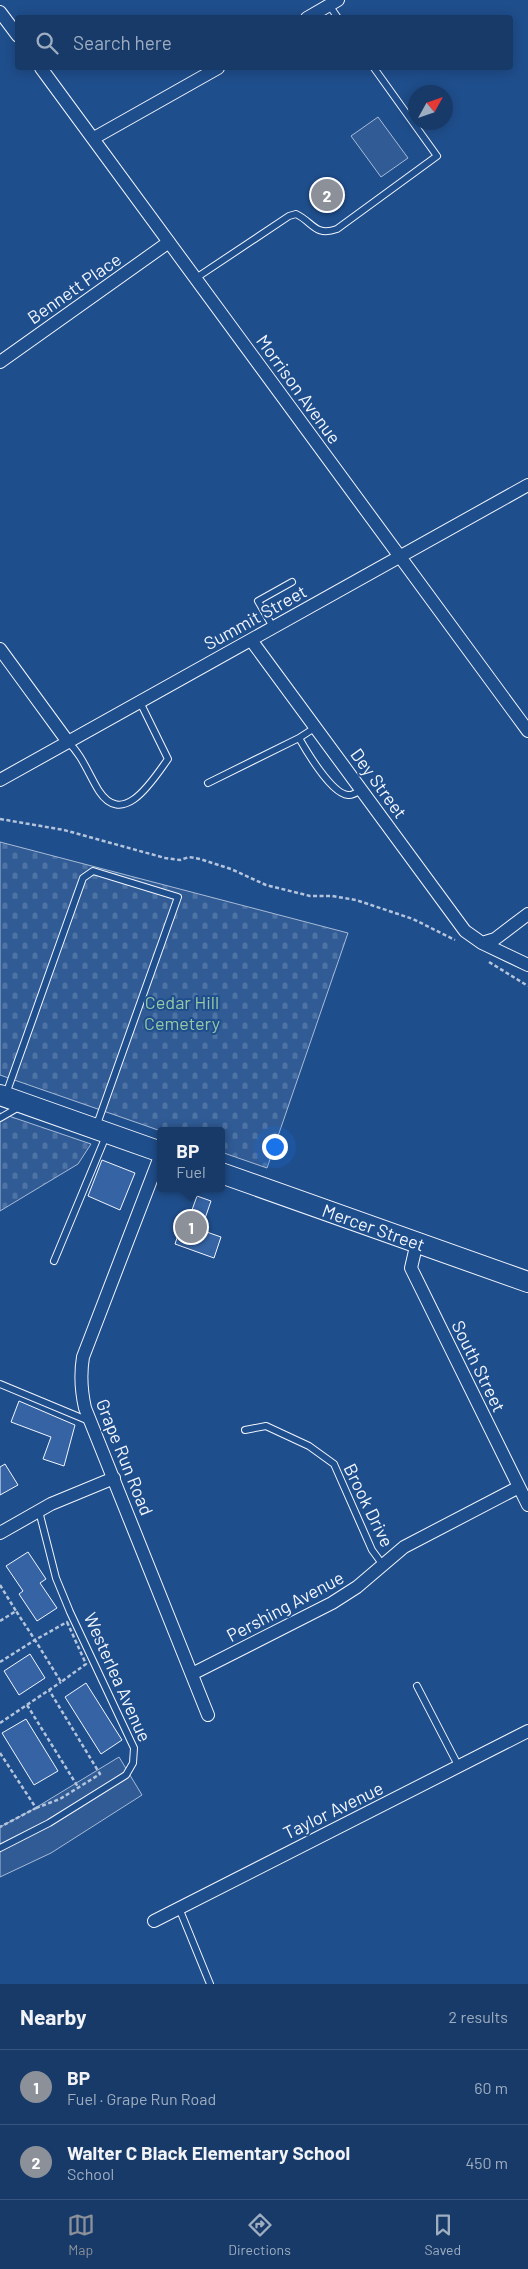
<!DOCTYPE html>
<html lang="en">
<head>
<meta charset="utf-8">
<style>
  :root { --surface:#173a69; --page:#244571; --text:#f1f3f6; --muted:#9eadc0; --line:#36547d; --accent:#8c9099 }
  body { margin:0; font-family:Barlow,sans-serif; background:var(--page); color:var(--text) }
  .compass { position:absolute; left:408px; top:85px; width:45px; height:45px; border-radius:50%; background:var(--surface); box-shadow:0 2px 12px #0003; rotate:50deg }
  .you { position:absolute; left:274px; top:1146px; width:18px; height:18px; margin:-12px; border:4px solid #fff; border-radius:50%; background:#1a73e8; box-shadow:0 0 0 8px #1a73e833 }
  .badge { display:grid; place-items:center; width:32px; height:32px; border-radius:50%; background:var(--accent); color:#fff; font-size:16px; font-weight:700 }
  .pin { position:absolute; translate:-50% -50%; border:2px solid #fff; box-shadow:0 1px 5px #0006 }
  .popup { position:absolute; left:157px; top:1127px; width:68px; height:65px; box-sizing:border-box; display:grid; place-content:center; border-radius:5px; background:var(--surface); filter:drop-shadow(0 1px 4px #0005); font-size:16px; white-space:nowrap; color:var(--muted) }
  .popup b { font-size:19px; color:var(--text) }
  .popup::after { content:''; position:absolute; left:50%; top:100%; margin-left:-10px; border:10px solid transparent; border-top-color:var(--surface) }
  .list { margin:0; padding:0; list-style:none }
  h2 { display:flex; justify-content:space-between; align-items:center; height:65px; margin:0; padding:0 20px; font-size:21px }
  h2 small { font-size:16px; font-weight:400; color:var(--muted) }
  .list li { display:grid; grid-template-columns:32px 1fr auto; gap:15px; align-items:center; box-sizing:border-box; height:75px; padding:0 20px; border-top:1px solid var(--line) }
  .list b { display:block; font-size:19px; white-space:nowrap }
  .list p { margin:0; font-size:16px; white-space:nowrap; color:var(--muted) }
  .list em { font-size:16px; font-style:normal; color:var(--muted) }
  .icon { flex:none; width:28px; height:28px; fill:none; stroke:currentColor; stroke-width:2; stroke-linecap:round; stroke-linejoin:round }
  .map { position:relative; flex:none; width:528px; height:1984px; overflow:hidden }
  .search { position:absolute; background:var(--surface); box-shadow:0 2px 12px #0003; left:15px; right:15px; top:15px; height:55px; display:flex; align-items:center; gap:12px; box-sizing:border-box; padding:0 18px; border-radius:5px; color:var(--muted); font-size:19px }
  .sheet { height:215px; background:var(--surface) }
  nav { display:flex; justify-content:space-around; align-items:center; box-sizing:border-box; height:70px; border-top:1px solid var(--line); background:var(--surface); font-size:14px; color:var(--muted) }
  nav a { display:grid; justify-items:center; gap:2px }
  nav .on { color:var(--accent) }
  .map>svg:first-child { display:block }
  .built { fill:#305b95; stroke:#a8bbd7 }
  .cemetery { fill:url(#cemetery-stones); stroke:#a8bbd7 }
  .building { fill:#3563a3; stroke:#f2f6ff }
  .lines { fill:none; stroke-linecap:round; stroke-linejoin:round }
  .lane-casing { stroke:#f2f6ff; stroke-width:8 }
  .street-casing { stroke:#f2f6ff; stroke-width:14 }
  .primary-casing { stroke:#f2f6ff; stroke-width:22 }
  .path { stroke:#b3c4dc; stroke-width:2.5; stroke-dasharray:4 2.5; stroke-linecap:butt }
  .lane { stroke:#1f4e8c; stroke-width:6 }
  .street { stroke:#1f4e8c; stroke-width:12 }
  .primary { stroke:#1f4e8c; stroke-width:20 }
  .labels { text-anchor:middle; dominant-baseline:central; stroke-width:4; stroke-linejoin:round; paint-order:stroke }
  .street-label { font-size:18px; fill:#f2f6ff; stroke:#1f4e8c }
  .park-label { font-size:18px; fill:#97c8a6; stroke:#1f4e8c }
</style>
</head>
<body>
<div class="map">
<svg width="528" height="1984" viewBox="0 0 528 1984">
  <defs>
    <pattern id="cemetery-stones" width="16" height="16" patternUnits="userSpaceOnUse" patternTransform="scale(1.25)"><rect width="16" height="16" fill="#305b95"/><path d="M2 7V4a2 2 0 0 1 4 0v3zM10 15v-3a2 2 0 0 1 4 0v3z" fill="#4e73a5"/></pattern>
  </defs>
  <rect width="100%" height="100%" fill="#1f4e8c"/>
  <path class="built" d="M378 117 408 158 381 177 351 136Z
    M119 1757 142 1795 51 1853 0 1877V1827L32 1810Z"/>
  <path class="cemetery" d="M0 842 348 933 267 1168 221 1152V1131H161L0 1075Z
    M0 1113 91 1144 78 1164 0 1211Z"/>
  <path class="building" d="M102 1160 135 1173 120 1210 88 1196Z
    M197 1196 211 1201 201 1230 221 1237 214 1258 175 1244 182 1223 187 1224Z
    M19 1401 75 1425 64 1466 43 1459 51 1437 11 1422Z
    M5 1464 18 1485 0 1495V1467Z
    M28 1552 46 1579 40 1583 57 1608 37 1621 19 1594 23 1591 6 1566Z
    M30 1654 45 1678 19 1695 4 1671Z
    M86 1683 122 1740 101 1754 65 1697Z
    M26 1719 58 1771 34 1785 2 1733Z"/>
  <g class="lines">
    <defs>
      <path id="lane" d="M329 5 338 18
        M196 278 289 216 296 214C313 222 315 237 337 229L437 156 374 68
        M273 627 258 601 292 582
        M316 727 299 738C307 752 332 794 348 795 353 796 357 792 362 789
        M68 742C82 755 89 775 99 791 124 829 154 778 168 759L140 702
        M208 783 299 738
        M6 1094 83 878 93 871 178 897 96 1127
        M0 1118 19 1107
        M54 1261 106 1136
        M0 1384 89 1421
        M245 1430 266 1426 309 1446 334 1464 372 1550 383 1565
        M417 1686 459 1767
        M0 1848 49 1823 126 1775 133 1763 134 1748 70 1612 56 1578 39 1511
        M179 1908 210 1984"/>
      <path id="street" d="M0 12 18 36
        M307 18 338 0
        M41 68 528 731
        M94 138 218 68
        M0 362 169 242
        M251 640 465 931 482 943 528 965
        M0 649 68 742
        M0 780 528 485
        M482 943 495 939 528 914
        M161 1154 83 1357C80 1375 81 1390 85 1408L208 1715
        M417 1242 411 1268 528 1505
        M0 1533 51 1504 114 1478
        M192 1674 332 1603 357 1587 404 1547 519 1487
        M154 1921 528 1731"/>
      <g id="primary">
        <path d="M0 1095 161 1152"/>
        <path id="s1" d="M221 1173 528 1282"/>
      </g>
    </defs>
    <use href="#lane" class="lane-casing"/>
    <use href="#street" class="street-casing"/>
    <use href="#primary" class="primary-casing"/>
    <path class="path" d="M0 819 64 830 165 858 180 860 189 857 200 859 231 869 266 885 310 896H332L356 900 413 919 455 940
      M489 962 528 986
      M0 1585 16 1611
      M0 1621 16 1611 35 1640 0 1662
      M67 1622 86 1664 61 1682 35 1640Z
      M27 1705 78 1787
      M0 1723 61 1682
      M0 1753 36 1808 0 1827
      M36 1808 60 1799 100 1774 49 1690"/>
    <use href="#lane" class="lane"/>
    <use href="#street" class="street"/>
    <use href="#primary" class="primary"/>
  </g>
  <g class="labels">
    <g class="street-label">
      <text transform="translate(74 288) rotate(-35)">Bennett Place</text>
      <text transform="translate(299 389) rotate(54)">Morrison Avenue</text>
      <text transform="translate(255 617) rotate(-29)">Summit Street</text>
      <text transform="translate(379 783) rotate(54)">Dey Street</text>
      <text stroke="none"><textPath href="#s1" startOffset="162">Mercer Street</textPath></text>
      <text transform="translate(479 1366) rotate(64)">South Street</text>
      <text transform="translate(125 1457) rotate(68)">Grape Run Road</text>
      <text transform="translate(369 1505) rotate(64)">Brook Drive</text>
      <text transform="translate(285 1606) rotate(-28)">Pershing Avenue</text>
      <text transform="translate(118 1677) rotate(66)">Westerlea Avenue</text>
      <text transform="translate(333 1810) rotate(-26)">Taylor Avenue</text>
    </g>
    <g class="park-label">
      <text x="182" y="1002">Cedar Hill<tspan x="182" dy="21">Cemetery</tspan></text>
    </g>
  </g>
</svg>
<svg class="compass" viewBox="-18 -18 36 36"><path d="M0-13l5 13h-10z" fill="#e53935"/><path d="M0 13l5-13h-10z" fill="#9eadc0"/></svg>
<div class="you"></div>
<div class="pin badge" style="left:191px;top:1227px">1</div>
<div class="popup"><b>BP</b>Fuel</div>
<div class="pin badge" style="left:327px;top:195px">2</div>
<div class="search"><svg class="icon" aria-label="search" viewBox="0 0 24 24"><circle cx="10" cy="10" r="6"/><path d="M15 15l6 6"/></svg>Search here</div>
</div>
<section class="sheet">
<h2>Nearby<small>2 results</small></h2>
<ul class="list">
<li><span class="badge">1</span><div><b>BP</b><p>Fuel · Grape Run Road</p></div><em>60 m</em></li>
<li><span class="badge">2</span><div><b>Walter C Black Elementary School</b><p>School</p></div><em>450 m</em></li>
</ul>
</section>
<nav>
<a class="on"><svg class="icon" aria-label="map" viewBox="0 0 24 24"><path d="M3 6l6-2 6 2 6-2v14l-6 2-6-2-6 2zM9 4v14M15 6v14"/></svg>Map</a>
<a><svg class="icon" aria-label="directions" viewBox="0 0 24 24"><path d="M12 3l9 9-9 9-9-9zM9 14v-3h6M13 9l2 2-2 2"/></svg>Directions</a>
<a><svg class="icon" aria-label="saved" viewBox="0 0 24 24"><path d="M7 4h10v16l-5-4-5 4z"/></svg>Saved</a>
</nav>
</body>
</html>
